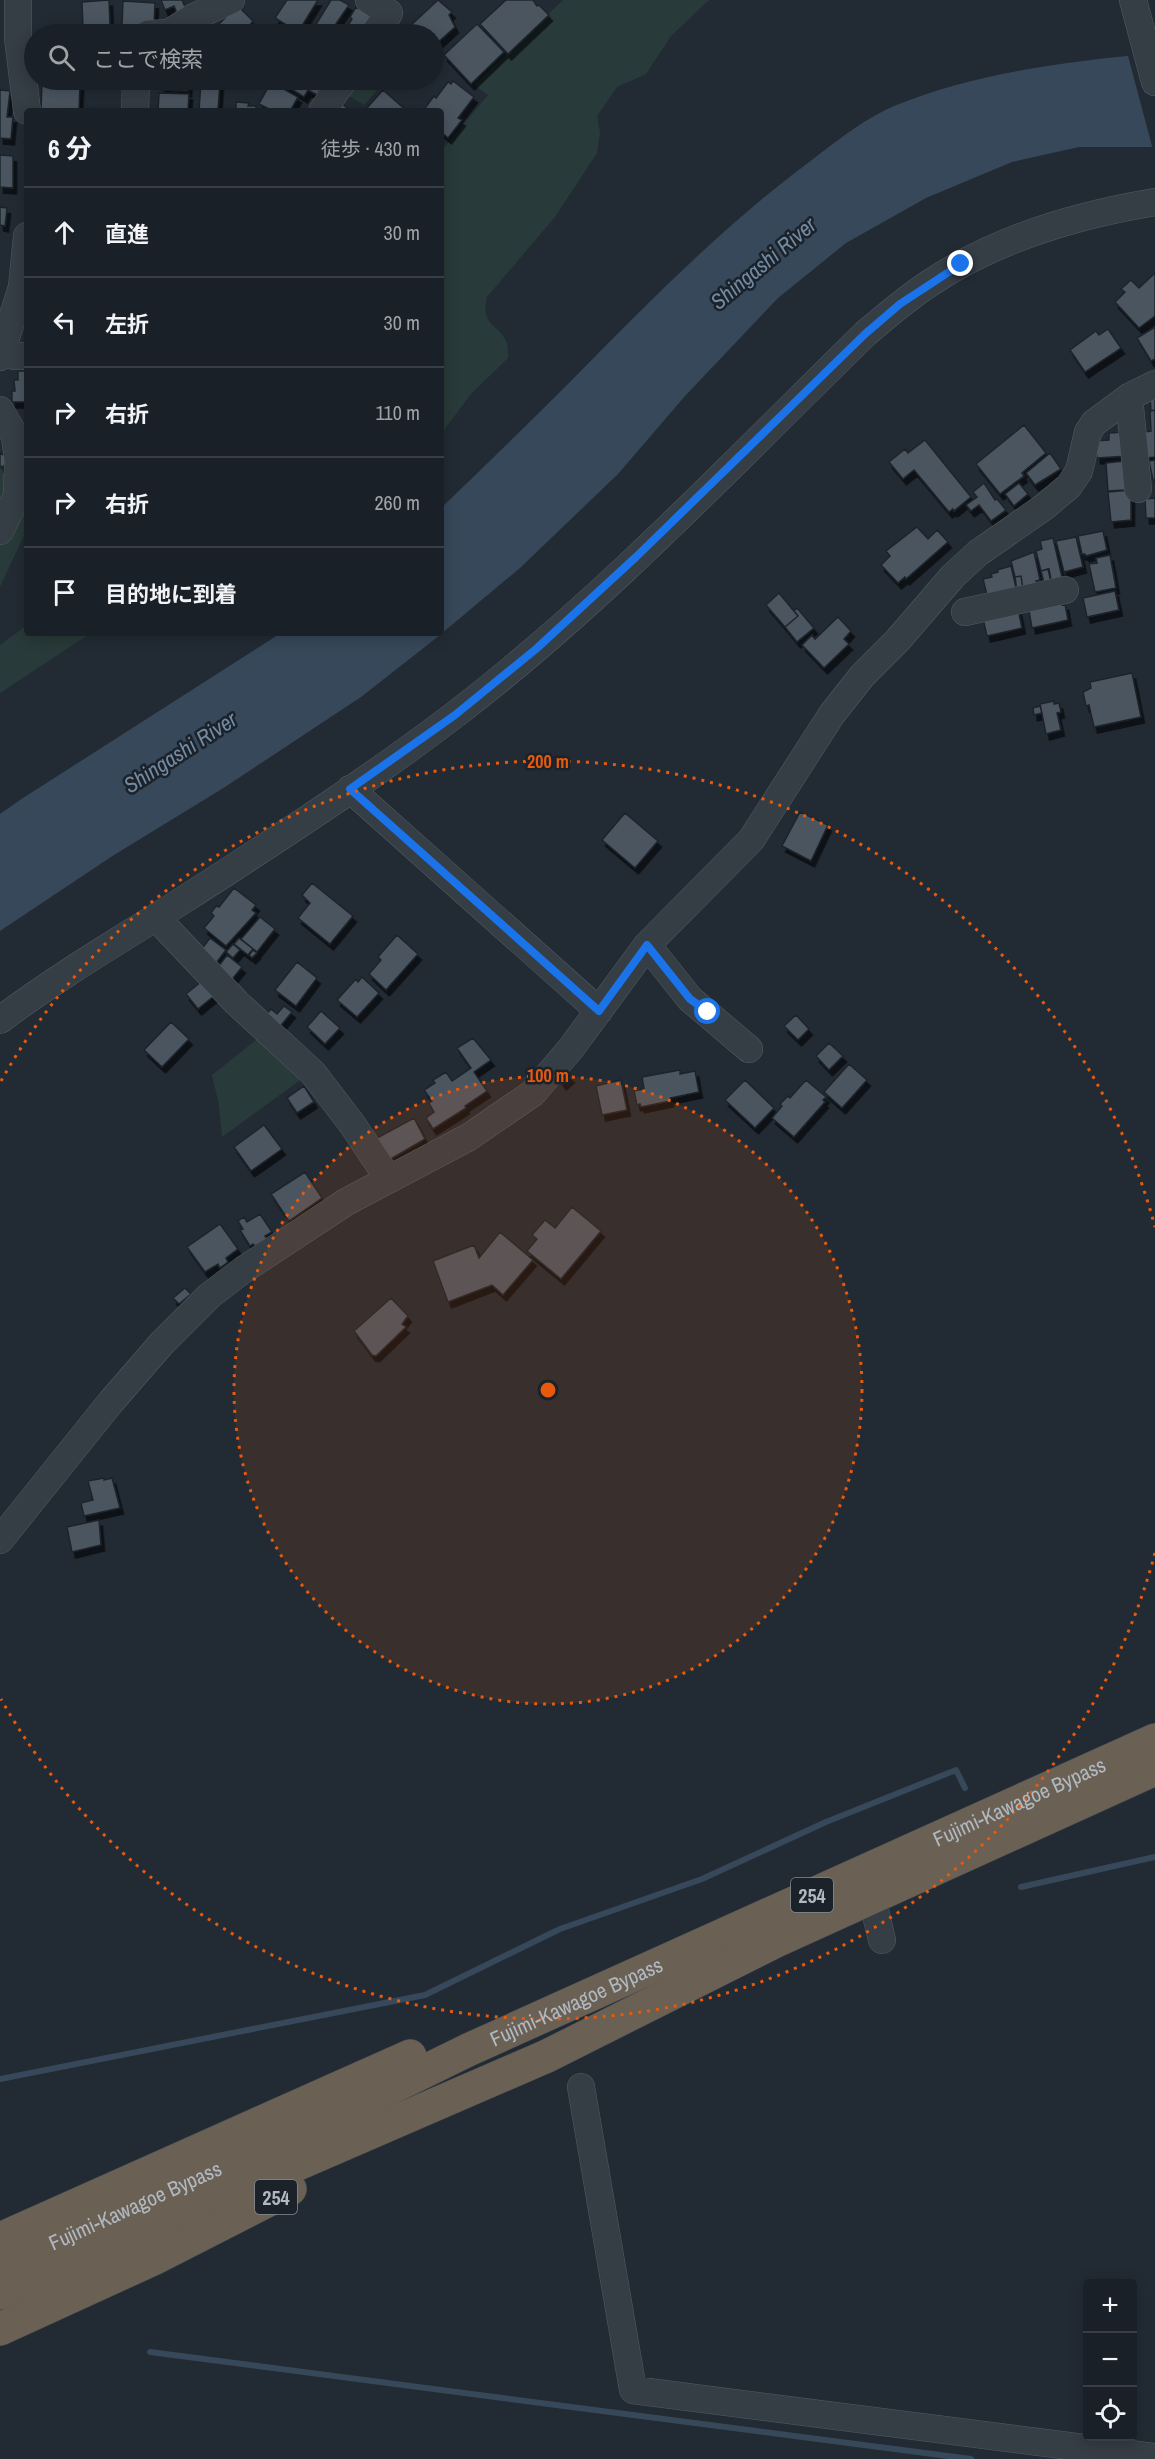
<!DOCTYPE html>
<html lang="ja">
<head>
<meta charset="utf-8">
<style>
  :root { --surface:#1a2027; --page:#23282f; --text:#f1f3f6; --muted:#9fa3a7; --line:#383e44 }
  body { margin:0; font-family:"Archivo Narrow","Noto Sans JP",sans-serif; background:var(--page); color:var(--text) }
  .controls { position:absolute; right:18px; bottom:18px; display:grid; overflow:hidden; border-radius:6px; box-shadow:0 3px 15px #0003 }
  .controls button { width:54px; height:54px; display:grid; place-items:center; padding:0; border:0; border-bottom:2px solid var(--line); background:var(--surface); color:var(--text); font:30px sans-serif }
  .stop { position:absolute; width:18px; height:18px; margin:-14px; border:4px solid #1a73e8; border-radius:50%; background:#fff }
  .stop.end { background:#1a73e8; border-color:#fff; box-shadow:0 2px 6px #0008 }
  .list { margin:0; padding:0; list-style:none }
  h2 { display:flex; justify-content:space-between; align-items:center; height:78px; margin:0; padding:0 24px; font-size:26px }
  h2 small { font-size:20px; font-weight:400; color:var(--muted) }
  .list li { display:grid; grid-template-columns:39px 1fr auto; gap:18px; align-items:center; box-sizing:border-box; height:90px; padding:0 24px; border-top:2px solid var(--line) }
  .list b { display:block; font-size:22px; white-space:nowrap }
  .list em { font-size:20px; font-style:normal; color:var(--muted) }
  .icon { flex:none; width:33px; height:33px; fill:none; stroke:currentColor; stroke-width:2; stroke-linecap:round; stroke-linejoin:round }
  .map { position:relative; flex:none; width:1155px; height:2459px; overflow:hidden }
  .search { position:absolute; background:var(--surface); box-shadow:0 3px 15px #0003; left:24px; top:24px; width:420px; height:66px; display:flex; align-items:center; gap:15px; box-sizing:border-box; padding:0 21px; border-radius:33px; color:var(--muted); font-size:22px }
  .panel { position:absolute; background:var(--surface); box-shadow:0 3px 15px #0003; left:24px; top:108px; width:420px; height:528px; border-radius:6px }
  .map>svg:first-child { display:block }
  .green { fill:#283a39 }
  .water { fill:#37485a }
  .pier { fill:#222b34 }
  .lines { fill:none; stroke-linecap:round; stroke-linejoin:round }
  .stream { stroke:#37485a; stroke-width:6 }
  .building { fill:#4b5560; stroke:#1d242c; stroke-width:1.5; filter:url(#shadow) }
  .minor-casing { stroke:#535b63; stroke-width:28 }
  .highway-casing { stroke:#404850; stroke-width:34 }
  .minor { stroke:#353d45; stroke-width:27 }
  .highway { stroke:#6a6053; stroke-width:33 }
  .route { stroke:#1a73e8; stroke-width:8 }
  .ring { fill:none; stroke:#e8590c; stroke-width:3; stroke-dasharray:3 6 }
  .labels { text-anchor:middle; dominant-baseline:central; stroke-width:5; stroke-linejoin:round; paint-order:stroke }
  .shield { fill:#1b222a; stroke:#838b94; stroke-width:1.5 }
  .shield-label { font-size:20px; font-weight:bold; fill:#b0b8c2 }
  .street-label { font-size:21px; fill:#b0b8c2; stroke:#1b222a }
  .water-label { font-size:22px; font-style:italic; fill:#738aa3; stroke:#1b222a }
  .centre { fill:#e8590c; stroke:#1b222a; stroke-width:3 }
  .ring-label { font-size:18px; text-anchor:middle; font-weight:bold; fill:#e8590c; stroke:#1b222a; stroke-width:5; stroke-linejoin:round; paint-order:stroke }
</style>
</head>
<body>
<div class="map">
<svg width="1155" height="2459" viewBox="0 0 1155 2459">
  <defs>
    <filter id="shadow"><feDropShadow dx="3.5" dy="6" stdDeviation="0" flood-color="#0009"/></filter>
  </defs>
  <rect width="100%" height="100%" fill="#222b34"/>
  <path class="green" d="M563 0H709L671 36 646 74 617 87 597 116 600 133 597 153 555 217 487 297C480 327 499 323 507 343 508 347 508 353 508 358L471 394 441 434V151L488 95 474 85Z
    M356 80H374L381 86 364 105 345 94Z
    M0 469 27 472V529L0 587Z
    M27 625V633H91L0 693V645Z
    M261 1036 303 1078 222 1137 219 1105 212 1075Z"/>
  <path class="water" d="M1155 53V147H1079L1012 162 926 198 846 243 778 298 685 396 618 474 520 568 435 639 361 697 225 787 114 855 0 931V814L23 798 281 633H441V508C485 466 528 424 571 381 643 308 715 234 796 172 827 149 859 121 894 106 977 72 1066 62 1155 53Z"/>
  <path class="pier" d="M1155 50V150H1153L1127 52Z"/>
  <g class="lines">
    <path class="stream" d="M1021 1887 1155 1857
      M0 2079 425 1995 560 1929 702 1879 826 1822 956 1770 965 1788
      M150 2352 971 2459"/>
  </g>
  <path class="building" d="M109 0 110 26 83 28 82 2Z
    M161 0H182L186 9 177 13 174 6 165 10Z
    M287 0H318L297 34H293L283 28 285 24 275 18Z
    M331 0H340L349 5 329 34 315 26Z
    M438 0 452 12 449 15 455 27 434 46V34H418L410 26Z
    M506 0H533L537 6 539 5 549 15 508 54 480 24Z
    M123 1 155 3 154 26 122 25Z
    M238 6 253 21 243 34H225L217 26 226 17V14Z
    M356 7 374 18 364 34H346L343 33 352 19 350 17Z
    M254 24 261 28 263 26 271 31 269 34H247Z
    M477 24 504 52 471 84 444 55Z
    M315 29 324 34H311Z
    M161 80H189L188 91 161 90Z
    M283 80H312L322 86 317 95 308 90 304 97 281 83Z
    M201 81 220 82 218 111H199Z
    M453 81 474 97 458 118 462 120 448 138 441 132V111H423L434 96 436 98 448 82 451 84Z
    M271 82 298 97 290 111H273L259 104Z
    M42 83 80 84 79 111H41Z
    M0 90 10 91 7 117H13L11 139 0 138Z
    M383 90 407 111H370L367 108Z
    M159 93 189 94 188 111H158Z
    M337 101 352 111H330Z
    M236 102 249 103 248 106H256V111H236Z
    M88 108 116 110V111H88Z
    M0 155 13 156V188L0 187Z
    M0 207 7 208 5 226 0 225Z
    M1155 273V316L1139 328 1115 302 1125 292 1121 289 1131 280 1139 288Z
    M1155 327V359L1151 361 1137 338Z
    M1108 329 1121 348 1085 372 1070 350 1096 331 1099 335Z
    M18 371H27V402H12V391H15L14 380H18Z
    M1155 396V410L1151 411 1150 397Z
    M1155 410V457L1146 458 1144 432 1151 431 1150 411Z
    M1024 425 1046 453 1022 473 1024 476 1000 494 976 464Z
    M1126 432 1128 456 1097 458 1095 441 1109 440V433Z
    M925 440 971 497 954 511 953 509 949 512 914 470 903 479 889 462 905 449 908 453Z
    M0 453 9 458 3 467 0 466Z
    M1050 453 1061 469 1035 485 1026 473Z
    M1155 460V480H1153L1149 461Z
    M1125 461V490L1108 491 1106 463Z
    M984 483 995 500 997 499 1006 510 991 521 979 505 971 511 966 505 977 497 973 492Z
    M1019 483 1028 494 1014 506 1005 494Z
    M1131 490V520L1111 522 1108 492Z
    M1155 498V518H1146L1145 499Z
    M917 527 928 539 937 530 948 542 906 579 905 577 898 583 881 565 890 556 886 551Z
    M1103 531 1107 550 1086 556 1085 554H1082L1078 536Z
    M1076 537 1083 567 1064 572 1056 541Z
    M1053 538 1062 577 1051 580 1049 569 1041 571 1036 551 1042 549 1040 541Z
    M1034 552 1040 580 1036 581 1037 587 1023 590 1021 576 1015 577 1011 561Z
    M1110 555 1116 588 1095 592 1089 564 1097 563 1096 558Z
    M1011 566 1017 592 987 595 983 579 992 577 991 574 998 572 997 570Z
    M1048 569 1051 582 1044 583 1041 571Z
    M1021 576 1023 590 1017 591 1015 577Z
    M1115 591 1119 610 1087 617 1083 598Z
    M779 593 798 616 785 627 766 605Z
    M1062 602V605L1065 604 1068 620 1032 628 1029 611Z
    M797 608 814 628 797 642 785 627 798 616 794 611Z
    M1018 609 1022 628 987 636 983 619Z
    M838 617 851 631 844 639 849 644 824 668 802 645 812 635 815 639Z
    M1132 673 1141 717 1094 727 1089 705 1086 706 1083 692 1091 688 1090 682Z
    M1054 701V704L1059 703 1061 712 1057 713 1061 730 1046 734 1040 704Z
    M1040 706 1042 713 1034 715 1033 708Z
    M800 812 828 825 811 861 782 846Z
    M625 813 658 841 635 868 602 840Z
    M312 883 353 916 330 944 298 918 310 903 302 895Z
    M234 888 256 905 252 910 256 913 226 946 204 928 214 916 211 913 216 906 219 907Z
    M260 917 275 929 257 952 241 939Z
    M397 935 418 954 386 990 369 974 381 960 378 957Z
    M210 938 226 950 213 967 198 954Z
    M239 938 253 949 248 955 234 944Z
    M233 944 240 950 233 958 226 952Z
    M253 950 257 953 252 958 249 955Z
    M227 955 242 967 229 983 215 971Z
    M297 962 317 978 296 1006 275 990Z
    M362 977 379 993 357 1017 337 1000 356 979 358 982Z
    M202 981 214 996 198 1009 186 994Z
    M284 1006 292 1012 278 1029 264 1017 271 1009 277 1014Z
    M321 1011 340 1028 325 1044 307 1027Z
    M796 1015 809 1029 798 1040 784 1026Z
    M171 1022 189 1039 162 1067 144 1050Z
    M473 1038 491 1060 474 1072 487 1091 465 1106 466 1108 433 1129 426 1118 434 1112 429 1103 432 1101 424 1090 435 1083 433 1080 446 1072 452 1081 471 1068 457 1048Z
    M829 1043 843 1056 829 1070 816 1056Z
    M849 1064 867 1080 842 1108 824 1092Z
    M680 1070V1074L695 1071 699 1092 670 1098V1101L641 1107 640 1104 637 1105 634 1091 644 1089 642 1077Z
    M567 1073 571 1077 563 1084 559 1079Z
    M621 1080 627 1110 602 1115 596 1086Z
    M745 1080 774 1108 755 1128 725 1100Z
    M806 1080 826 1097 823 1100 825 1102 794 1137 772 1118 782 1106 780 1104 788 1096 790 1098Z
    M304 1086 314 1102 297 1113 287 1098Z
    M414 1118 425 1139 389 1160 377 1138Z
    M264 1125 282 1149 251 1171 234 1147Z
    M305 1172 322 1198 289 1221 271 1194Z
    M572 1207 601 1231 561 1279 527 1251 537 1239 532 1235 545 1220 555 1228Z
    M260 1214 272 1232 265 1236 267 1239 255 1246 253 1244 250 1246 240 1230 243 1229 238 1221 244 1217 247 1222Z
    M220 1224 238 1249 226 1258 228 1262 220 1268 218 1264 205 1272 187 1247Z
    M500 1232 533 1260 503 1295 492 1285 448 1302 433 1261 474 1245 479 1258Z
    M185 1288 191 1294 179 1304 173 1298Z
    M391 1298 408 1316 402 1324 406 1327 376 1356 372 1355 354 1331Z
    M104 1478V1480L112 1478 120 1508 84 1516 81 1503 93 1500 88 1481Z
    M99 1520 101 1545 72 1552 67 1527Z"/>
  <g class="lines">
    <defs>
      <path id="minor" d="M18 0V38L27 111
        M369 0 389 13 374 34
        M1133 0 1155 82
        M148 34 169 33 192 18 231 0
        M135 111 136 80
        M322 111 344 80
        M2 352 14 356H27
        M0 357 22 287 27 236
        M1129 397 1138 489
        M0 410 15 436 18 460 17 496 0 531
        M965 612 1065 590
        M350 789 599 1011
        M158 916 165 927 237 1003 313 1073 352 1124 388 1178
        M647 945 690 999 749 1049
        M0 1020C57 977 117 942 177 904 272 843 368 781 457 713 604 600 733 463 865 334 886 316 907 298 930 283 997 238 1076 215 1155 202
        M0 1540 110 1403 162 1343 209 1296 243 1270 346 1202 469 1137 533 1093 572 1047 647 945 751 840 832 714 862 676 897 641 953 576 978 553 1044 507 1069 486 1079 471 1088 432 1094 423 1129 397 1155 384
        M867 1877 882 1940
        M581 2087 633 2390 1155 2457"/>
      <g id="highway">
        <path d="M0 2239 410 2056"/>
        <path id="s1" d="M0 2266 352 2107 468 2050 1155 1740"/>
        <path d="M0 2293 547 2056 776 1941 1155 1769"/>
        <path d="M0 2329 153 2259 290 2189"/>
      </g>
    </defs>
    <use href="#minor" class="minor-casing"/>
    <use href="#highway" class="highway-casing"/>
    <use href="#minor" class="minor"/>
    <use href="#highway" class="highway"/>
  </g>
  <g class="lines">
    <path class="route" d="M708 1012 690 999 647 945 599 1011 350 789 455 715 536 649 636 557 865 334 900 304 961 264"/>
  </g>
  <circle cx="548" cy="1390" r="314" fill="#e8590c" fill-opacity=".12"/>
  <g class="ring">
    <circle cx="548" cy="1390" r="314"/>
    <path d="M1155 1553A628 628 0 0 1 1 1699M1 1081A628 628 0 0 1 1155 1227"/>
  </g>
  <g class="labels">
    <g class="shield">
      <rect x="791" y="1878" width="42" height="34" rx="4.5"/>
      <rect x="255" y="2180" width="42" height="34" rx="4.5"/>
    </g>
    <g class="shield-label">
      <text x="812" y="1895">254</text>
      <text x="276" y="2197">254</text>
    </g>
    <g class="street-label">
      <text stroke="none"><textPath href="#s1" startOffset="1120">Fujimi-Kawagoe Bypass</textPath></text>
      <text stroke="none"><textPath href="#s1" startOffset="634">Fujimi-Kawagoe Bypass</textPath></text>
      <text stroke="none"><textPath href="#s1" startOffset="148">Fujimi-Kawagoe Bypass</textPath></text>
    </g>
    <g class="water-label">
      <text transform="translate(763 263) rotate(-40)">Shingashi River</text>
      <text transform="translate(180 752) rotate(-33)">Shingashi River</text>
    </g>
  </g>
  <circle cx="548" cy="1390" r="9" class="centre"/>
  <g class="ring-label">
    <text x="548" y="768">200 m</text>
    <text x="548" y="1082">100 m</text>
  </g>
</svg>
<div class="controls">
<button>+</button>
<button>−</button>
<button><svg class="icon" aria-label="locate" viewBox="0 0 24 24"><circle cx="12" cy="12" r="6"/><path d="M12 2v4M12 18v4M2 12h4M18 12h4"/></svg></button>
</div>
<div class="stop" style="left:708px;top:1012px"></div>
<div class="stop end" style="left:961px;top:264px"></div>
<div class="search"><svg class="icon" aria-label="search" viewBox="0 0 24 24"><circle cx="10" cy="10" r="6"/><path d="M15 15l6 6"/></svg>ここで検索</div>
<section class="panel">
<h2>6 分<small>徒歩 · 430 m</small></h2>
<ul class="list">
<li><svg class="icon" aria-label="ahead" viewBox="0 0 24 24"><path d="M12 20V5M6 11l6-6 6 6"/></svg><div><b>直進</b></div><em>30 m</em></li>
<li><svg class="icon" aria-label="left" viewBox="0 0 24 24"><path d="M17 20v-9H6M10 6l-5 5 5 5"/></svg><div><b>左折</b></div><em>30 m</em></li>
<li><svg class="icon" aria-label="right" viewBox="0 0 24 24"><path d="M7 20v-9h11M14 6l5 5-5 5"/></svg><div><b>右折</b></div><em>110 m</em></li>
<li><svg class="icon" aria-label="right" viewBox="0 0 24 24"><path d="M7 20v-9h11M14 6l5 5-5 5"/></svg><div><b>右折</b></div><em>260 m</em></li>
<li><svg class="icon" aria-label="arrive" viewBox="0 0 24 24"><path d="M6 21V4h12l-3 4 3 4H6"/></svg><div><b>目的地に到着</b></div></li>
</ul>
</section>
</div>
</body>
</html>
